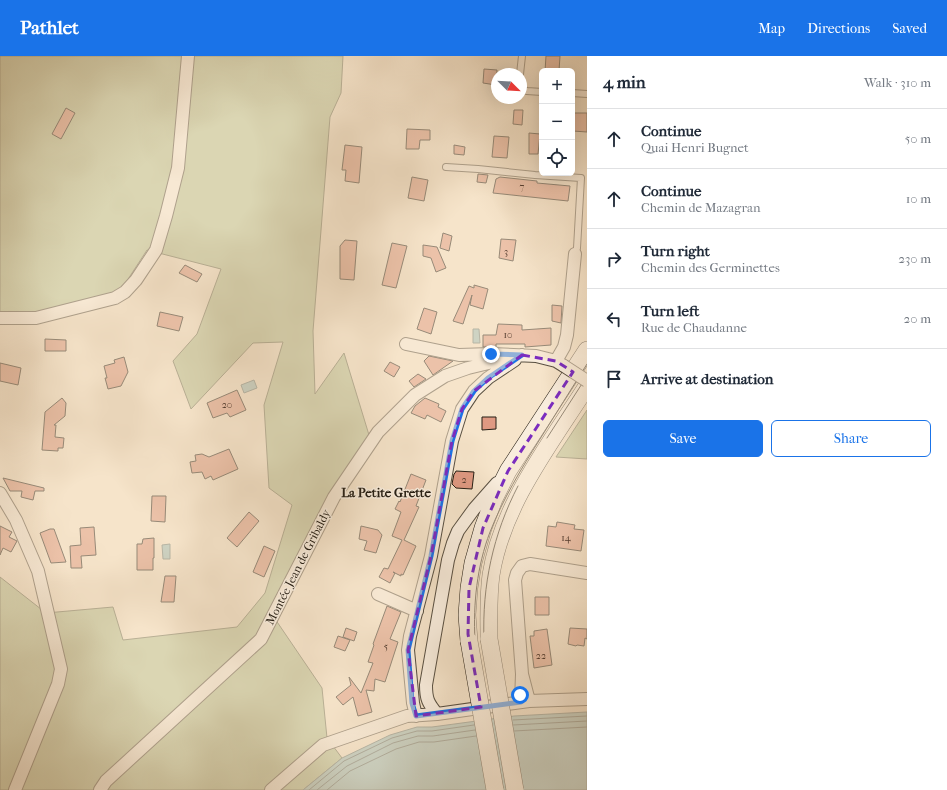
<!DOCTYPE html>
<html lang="en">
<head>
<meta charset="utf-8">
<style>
  :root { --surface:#fff; --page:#f6f6f7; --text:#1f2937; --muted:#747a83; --line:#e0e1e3; --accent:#1a73e8 }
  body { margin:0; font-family:"IM FELL French Canon",serif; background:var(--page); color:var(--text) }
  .controls { position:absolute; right:12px; top:12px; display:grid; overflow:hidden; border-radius:6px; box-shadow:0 4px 16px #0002 }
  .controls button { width:36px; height:36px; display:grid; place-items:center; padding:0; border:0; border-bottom:1px solid var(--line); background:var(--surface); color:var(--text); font:20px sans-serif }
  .compass { position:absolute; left:491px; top:12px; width:36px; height:36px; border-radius:50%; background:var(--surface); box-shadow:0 4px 16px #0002; rotate:114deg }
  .stop { position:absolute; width:12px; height:12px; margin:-9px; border:3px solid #1a73e8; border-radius:50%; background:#fff }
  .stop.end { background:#1a73e8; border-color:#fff; box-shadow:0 1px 4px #0008 }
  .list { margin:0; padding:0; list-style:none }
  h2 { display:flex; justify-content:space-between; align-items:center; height:52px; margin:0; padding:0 16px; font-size:17px }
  h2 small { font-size:13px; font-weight:400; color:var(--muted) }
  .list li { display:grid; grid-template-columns:26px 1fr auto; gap:12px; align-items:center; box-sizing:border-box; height:60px; padding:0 16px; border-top:1px solid var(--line) }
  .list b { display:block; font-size:15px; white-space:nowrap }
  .list p { margin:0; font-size:13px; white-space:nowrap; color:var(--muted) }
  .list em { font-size:13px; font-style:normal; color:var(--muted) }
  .actions { display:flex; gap:8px; padding:12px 16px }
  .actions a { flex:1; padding:9px 0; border:1px solid var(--accent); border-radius:6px; text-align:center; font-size:14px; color:var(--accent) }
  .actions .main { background:var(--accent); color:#fff }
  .icon { flex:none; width:22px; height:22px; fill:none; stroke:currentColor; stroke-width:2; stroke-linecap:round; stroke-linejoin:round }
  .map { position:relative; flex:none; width:587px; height:734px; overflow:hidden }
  header { display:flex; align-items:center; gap:24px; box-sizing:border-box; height:56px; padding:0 20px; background:var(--accent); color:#fff }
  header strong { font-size:19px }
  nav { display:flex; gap:22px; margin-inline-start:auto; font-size:14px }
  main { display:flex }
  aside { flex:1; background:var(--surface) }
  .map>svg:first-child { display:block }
  .green { fill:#bac598; stroke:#707256 }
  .water { fill:#9dbebb; stroke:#6d7e78 }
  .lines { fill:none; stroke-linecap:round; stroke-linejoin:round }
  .shore { stroke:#616e68; stroke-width:1 }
  .building { fill:#df9982; stroke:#251e14 }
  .service-casing { stroke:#595042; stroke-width:8 }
  .minor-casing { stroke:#595042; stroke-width:14 }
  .secondary-casing { stroke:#251e14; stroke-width:18 }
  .service { stroke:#f9eddd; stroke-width:6 }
  .minor { stroke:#f9eddd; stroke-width:12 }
  .secondary { stroke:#f9eddd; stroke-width:17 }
  .tram { stroke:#251e14; stroke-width:1 }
  .minor-bridge-casing { stroke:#595042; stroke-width:14; stroke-linecap:butt }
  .secondary-bridge-casing { stroke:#251e14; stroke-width:18; stroke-linecap:butt }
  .minor-bridge { stroke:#f9eddd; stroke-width:12 }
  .secondary-bridge { stroke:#f9eddd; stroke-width:17 }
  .route { stroke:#1a73e8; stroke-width:5 }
  .marked { fill:none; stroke:#7b2cbf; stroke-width:3; stroke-dasharray:8 5; stroke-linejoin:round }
  .labels { text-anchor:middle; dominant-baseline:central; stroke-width:3; stroke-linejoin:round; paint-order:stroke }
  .number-label { font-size:10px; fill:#543d30 }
  .street-label { font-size:12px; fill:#251e14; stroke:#f9eddd }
  .neighbourhood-label { font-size:13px; font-weight:bold; fill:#251e14; stroke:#f9eddd }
</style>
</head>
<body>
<header>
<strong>Pathlet</strong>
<nav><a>Map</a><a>Directions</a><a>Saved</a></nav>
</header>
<main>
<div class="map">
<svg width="587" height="734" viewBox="0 0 587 734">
  <rect width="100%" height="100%" fill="#f6e4ca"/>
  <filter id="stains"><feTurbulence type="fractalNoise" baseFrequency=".005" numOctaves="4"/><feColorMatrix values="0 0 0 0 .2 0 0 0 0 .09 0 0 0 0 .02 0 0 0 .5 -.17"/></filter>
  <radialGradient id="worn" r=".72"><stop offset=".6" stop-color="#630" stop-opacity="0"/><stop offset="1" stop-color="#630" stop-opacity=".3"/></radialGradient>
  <path class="green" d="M0 0H343L341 37 330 61 313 275 315 338 344 297 369 379 320 456 269 554 322 632 327 682 342 702 303 734H0V521L46 557 113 551 123 584 237 571 265 537 292 449 269 432 264 349 283 286 253 287 191 353 173 305 197 278 221 213 147 194 119 237 29 258 0 257Z
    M587 354V403L556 401Z"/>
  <path class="water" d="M473 273H479L480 287H473Z
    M254 324 257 332 244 337 241 329Z
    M170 488V503H163L162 489Z
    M587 656V734H303L342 702 390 679 417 671H432L514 660Z"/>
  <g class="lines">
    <path class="shore" d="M513 664 587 660
      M513 669 587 665
      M514 675 587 671
      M309 734 344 705 392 682 417 675H432L474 669
      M317 734 347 710 393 687 418 680H433L475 674
      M327 734 350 715 396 693 419 686H434L476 680"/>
  </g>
  <path class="building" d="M546 0H560L559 15H545Z
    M484 13 497 14 496 29 483 27Z
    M66 52 75 57 61 83 52 78Z
    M514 54H523L522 69 513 68Z
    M573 57H587V76L573 75Z
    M407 73 430 74V84H420L419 93H406Z
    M529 77 540 78 538 98H529Z
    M494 80 509 81 507 102 492 101Z
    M345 89 362 91 359 127 345 125 346 114H342Z
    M454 89 465 91 464 99 454 98Z
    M478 118 488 119 486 127 477 126Z
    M412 121 428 124 424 145 408 142Z
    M500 121 537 125V127L570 130 568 145 493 137 496 123Z
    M443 177 452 180 449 195 440 192Z
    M501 183 516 184 513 205 499 202Z
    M345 184 357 185 354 224 340 223V190Z
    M392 187 407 190 396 232 382 229Z
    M423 189 437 191 446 212 436 216 431 202 423 200Z
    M185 209 202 218 197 226 179 217Z
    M474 229 488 233 483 253 470 249 472 239 463 268 453 265 469 230 474 232Z
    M552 249 562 250 561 267 552 265Z
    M424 252 437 256 431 278 417 273Z
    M160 256 183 261 179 275 157 270Z
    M498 268 522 269V274L551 272V289L525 291V288H496V291H483V279H496Z
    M45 283 66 284V295H45Z
    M429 300 453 305 433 319 424 305Z
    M124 301 128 316 121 330 108 333 105 322H107L104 310 115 307 114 304Z
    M390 306 400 311 394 321 384 315Z
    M0 307 21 312 18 329 0 325Z
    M418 318 426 323 414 331 409 325Z
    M237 334 246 354 230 361 227 357 213 362 207 347Z
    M62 342 66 347 65 360 54 369H56L55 381 64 382 63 392H58V395L42 394 45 356Z
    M425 342 439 348 438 351 446 355 441 366 427 359 425 363 411 357 415 350Z
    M482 361H496V373L482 374Z
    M229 393 238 413 213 424 211 420 205 423 202 416 192 417 190 406 196 405 195 399 202 398 209 401Z
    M456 415 474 416 472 433 456 432 452 428 454 418 455 417Z
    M411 418 426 424 416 450 419 451 404 484 416 490 403 519 401 518V520L393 516 395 517 390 527 379 521 384 512 388 513 402 484 392 480 401 456 395 453 399 445 400 446Z
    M3 422 44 432V435H35L33 444 21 441 22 435H10Z
    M152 440H166L165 466 151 465Z
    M249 456 259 465 237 491 227 482Z
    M557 466 575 469 574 473 584 474 581 495 546 490 548 470 556 471Z
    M0 470 12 476 9 481 17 485 11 496 3 492 0 499Z
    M361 470 378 474 382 479 376 497 364 494 367 485 359 483Z
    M94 471 96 499 81 500 82 512H71L70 490 81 489 80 472Z
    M50 473H54L66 506 51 507 40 477Z
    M154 482V502H153V514H137V488H142L143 483Z
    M264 490 275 495 264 521 253 516Z
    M165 520H176L174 546H161Z
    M535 541H549V559H535Z
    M387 550 401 556 390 583 398 586 385 626 375 623 374 635 366 634 372 656 358 660 353 641 343 649 336 641 351 629 349 621 361 637 373 607 368 606 374 589 373 588Z
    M346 572 357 576 354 585 343 581Z
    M570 572 587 573V583L585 582 584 590 577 589 576 590 568 588Z
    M547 573 552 609 534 612 530 580H534V575Z
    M338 580 350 584 345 595 334 591Z"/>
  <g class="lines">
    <defs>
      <path id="service" d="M520 18 522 0
        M521 31 522 33 527 35 542 36
        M572 37 587 38
        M446 111 478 113 535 119 581 122 577 192 575 198"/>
      <path id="minor" d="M0 262H36L115 242 125 236 136 224 156 194 166 160 178 112 188 0
        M406 288 459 299 491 298 536 300 556 305 564 310
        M556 305 564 291 567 279 575 198
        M0 437 16 464 38 515 61 613 58 628 15 734
        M378 538 417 555
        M522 618 515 524 517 517 522 510 530 508 587 517
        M521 646 522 618 529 645
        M437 658C428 647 426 643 426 629L448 504 453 487 458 475 474 453 497 427
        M416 660 413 647 408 594 410 580 431 500 452 385 462 353 474 335 488 322 515 304
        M100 734 106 725 261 583 334 441 378 376 415 339 445 320 468 312 522 299
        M271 734 323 689 407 660 437 658 529 645 587 643"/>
      <path id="secondary" d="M489 583C489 562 488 540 491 519 502 449 550 388 587 330
        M469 585 467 559 469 532 473 507 483 472 494 443 508 415 587 294"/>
    </defs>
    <use href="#service" class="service-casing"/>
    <use href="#minor" class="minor-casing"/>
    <use href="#secondary" class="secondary-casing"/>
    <use href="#service" class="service"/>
    <use href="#minor" class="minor"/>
    <use href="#secondary" class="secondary"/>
    <path class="tram" d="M547 382 587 320
      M501 734 475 584C473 548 477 510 490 476 503 443 521 413 540 383 556 358 571 333 587 308
      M510 734 484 583C482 530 493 478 518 430"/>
    <defs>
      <path id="minor-bridge" d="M564 310 587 325"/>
      <path id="secondary-bridge" d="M489 583 515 734
        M469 585 495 734"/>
    </defs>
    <use href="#minor-bridge" class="minor-bridge-casing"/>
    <use href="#secondary-bridge" class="secondary-bridge-casing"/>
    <use href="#minor-bridge" class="minor-bridge"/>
    <use href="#secondary-bridge" class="secondary-bridge"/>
  </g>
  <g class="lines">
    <path class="route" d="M491 298 522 299 488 322 474 335 462 353 452 385 431 500 408 594 412 647 416 660 521 646 520 639"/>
  </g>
  <path d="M0 0H587V734H0ZM522 299 556 305 573 316 508 415 483 472 469 532 468 578 481 651 416 660 408 594 431 500 452 385 462 353 474 335Z" fill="#f6e4ca" fill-opacity=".55" fill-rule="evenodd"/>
  <path class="marked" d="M522 299 556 305 573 316 508 415 483 472 469 532 468 578 481 651 416 660 408 594 431 500 452 385 462 353 474 335Z"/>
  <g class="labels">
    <g class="number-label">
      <text x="522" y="131">7</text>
      <text x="506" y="196">3</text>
      <text x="508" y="279">10</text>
      <text x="227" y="349">20</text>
      <text x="464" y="424">2</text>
      <text x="566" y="482">14</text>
      <text x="386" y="591">5</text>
      <text x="541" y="600">22</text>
    </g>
    <g class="street-label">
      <text transform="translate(298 511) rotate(-63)">Montée Jean de Gribaldy</text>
    </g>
    <g class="neighbourhood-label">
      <text x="386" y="436">La Petite Grette</text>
    </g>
  </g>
  <rect width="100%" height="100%" filter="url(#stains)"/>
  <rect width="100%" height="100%" fill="url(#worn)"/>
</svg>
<div class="controls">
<button>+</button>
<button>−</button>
<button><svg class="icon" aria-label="locate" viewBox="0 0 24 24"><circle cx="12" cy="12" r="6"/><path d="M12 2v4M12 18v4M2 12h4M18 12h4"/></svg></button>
</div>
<svg class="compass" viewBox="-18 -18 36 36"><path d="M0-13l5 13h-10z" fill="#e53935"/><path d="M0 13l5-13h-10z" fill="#747a83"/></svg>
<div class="stop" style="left:520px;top:639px"></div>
<div class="stop end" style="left:491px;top:298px"></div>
</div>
<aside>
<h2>4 min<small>Walk · 310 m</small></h2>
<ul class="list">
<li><svg class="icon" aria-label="ahead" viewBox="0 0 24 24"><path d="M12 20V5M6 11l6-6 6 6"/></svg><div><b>Continue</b><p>Quai Henri Bugnet</p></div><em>50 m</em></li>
<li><svg class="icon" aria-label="ahead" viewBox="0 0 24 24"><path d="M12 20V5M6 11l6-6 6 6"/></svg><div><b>Continue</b><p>Chemin de Mazagran</p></div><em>10 m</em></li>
<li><svg class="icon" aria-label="right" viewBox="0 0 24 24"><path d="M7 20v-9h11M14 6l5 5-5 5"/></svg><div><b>Turn right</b><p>Chemin des Germinettes</p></div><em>230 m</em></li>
<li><svg class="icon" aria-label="left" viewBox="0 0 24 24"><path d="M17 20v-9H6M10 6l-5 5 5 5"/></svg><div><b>Turn left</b><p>Rue de Chaudanne</p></div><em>20 m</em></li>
<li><svg class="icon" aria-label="arrive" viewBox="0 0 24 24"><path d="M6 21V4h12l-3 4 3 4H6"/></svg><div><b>Arrive at destination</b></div></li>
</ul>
<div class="actions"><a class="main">Save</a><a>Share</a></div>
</aside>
</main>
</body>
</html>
